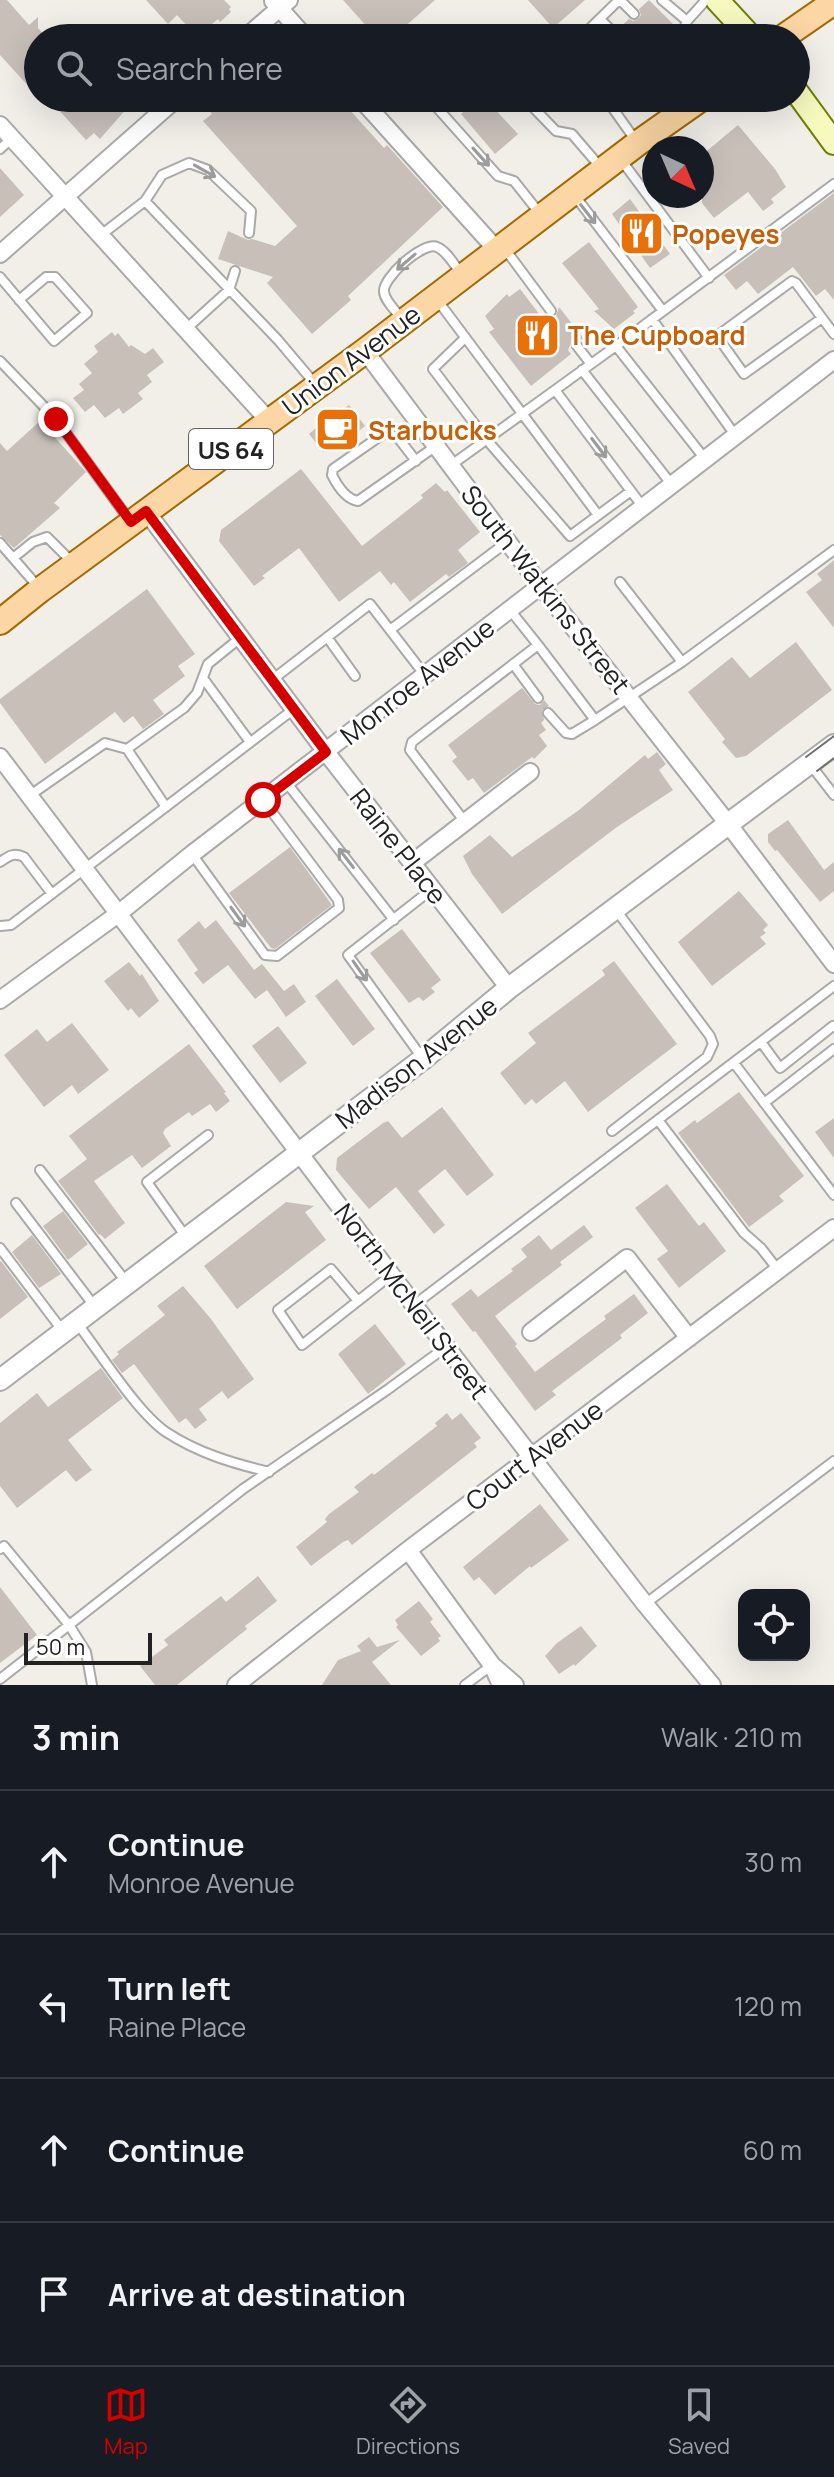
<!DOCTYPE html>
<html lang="en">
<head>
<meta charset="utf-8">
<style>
  :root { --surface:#171b24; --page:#242831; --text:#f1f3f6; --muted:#9ea1a6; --line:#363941; --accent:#d40000 }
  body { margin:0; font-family:Manrope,sans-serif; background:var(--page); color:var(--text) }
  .controls { position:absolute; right:24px; bottom:24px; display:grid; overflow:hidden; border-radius:16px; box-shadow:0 8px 32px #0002 }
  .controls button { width:72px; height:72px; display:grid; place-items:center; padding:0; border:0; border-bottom:2px solid var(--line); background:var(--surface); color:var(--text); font:40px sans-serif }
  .compass { position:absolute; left:642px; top:136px; width:72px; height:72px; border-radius:50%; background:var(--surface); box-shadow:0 8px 32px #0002; rotate:136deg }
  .scale { position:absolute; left:24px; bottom:20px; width:128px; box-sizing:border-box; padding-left:8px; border:4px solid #222; border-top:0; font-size:22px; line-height:28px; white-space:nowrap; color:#222; -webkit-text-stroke:6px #fff; paint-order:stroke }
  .stop { position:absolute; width:24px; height:24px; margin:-18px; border:6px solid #d40000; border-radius:50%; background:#fff }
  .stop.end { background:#d40000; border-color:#fff; box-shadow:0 2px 8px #0008 }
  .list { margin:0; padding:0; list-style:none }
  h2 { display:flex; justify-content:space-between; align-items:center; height:104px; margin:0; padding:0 32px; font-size:34px }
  h2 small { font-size:26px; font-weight:400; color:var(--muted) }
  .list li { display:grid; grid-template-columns:52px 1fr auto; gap:24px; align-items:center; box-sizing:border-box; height:144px; padding:0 32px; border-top:2px solid var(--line) }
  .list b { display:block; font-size:30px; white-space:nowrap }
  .list p { margin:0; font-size:26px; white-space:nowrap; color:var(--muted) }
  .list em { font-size:26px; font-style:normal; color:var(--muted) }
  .icon { flex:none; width:44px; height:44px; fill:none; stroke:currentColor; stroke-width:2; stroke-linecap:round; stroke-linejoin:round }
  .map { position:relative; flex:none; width:834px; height:1685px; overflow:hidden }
  .search { position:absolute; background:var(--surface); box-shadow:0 8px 32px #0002; left:24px; right:24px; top:24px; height:88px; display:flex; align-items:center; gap:20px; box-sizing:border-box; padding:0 28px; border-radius:44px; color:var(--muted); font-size:30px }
  .sheet { height:680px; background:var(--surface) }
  nav { display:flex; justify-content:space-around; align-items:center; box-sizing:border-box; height:112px; border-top:2px solid var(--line); background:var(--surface); font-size:22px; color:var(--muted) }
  nav a { display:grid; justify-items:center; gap:4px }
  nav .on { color:var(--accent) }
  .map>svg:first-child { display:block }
  .building { fill:#c7bfb8 }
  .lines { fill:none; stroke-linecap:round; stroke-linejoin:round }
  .service-casing { stroke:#a9a9a9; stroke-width:12 }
  .minor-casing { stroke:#a9a9a9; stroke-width:20 }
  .tertiary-casing { stroke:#a9a9a9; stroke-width:24 }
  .secondary-casing { stroke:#707d05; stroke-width:26 }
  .primary-casing { stroke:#a06b00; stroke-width:28 }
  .service { stroke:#fff; stroke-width:8 }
  .minor { stroke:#fff; stroke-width:16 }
  .tertiary { stroke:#fff; stroke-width:20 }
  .secondary { stroke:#f7fabf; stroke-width:22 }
  .primary { stroke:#fcd6a4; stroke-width:24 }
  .tram { stroke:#707070; stroke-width:2 }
  .oneway { stroke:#9c9c9c }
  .route { stroke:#d40000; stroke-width:10 }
  .labels { text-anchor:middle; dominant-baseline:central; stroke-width:6; stroke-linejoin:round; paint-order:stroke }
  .shield { fill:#fff; stroke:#646464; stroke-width:2 }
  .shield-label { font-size:24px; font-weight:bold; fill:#222 }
  .food-label { font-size:26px; font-weight:bold; fill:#c56008; stroke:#fff; text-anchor:start }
  .street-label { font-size:26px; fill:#222; stroke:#fff }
</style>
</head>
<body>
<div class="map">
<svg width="834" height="1685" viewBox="0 0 834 1685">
  <rect width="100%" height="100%" fill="#f2efe9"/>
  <path class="building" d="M0 0H7L29 25 38 17V28L47 38H38V83L31 89 0 55Z
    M146 0H224L231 7 229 9 231 12 220 22 218 19 200 34 192 25 189 28 177 15 168 24Z
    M343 0H435L392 38H377Z
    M528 0H585L553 28Z
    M649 0 673 24 658 38H619L621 34 619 28 629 19 633 21 638 19 641 15 639 9Z
    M48 98H119L128 107 100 139 94 133 86 140Z
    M210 98H339L384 148 387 145 443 207 348 296 351 300 312 334 267 283 273 277 218 259 228 231 248 240 252 239 275 246 297 226 203 121 212 114 204 104Z
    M479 98H484L492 106 518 134 495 154 461 114Z
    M738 125 775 169 786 187 771 199 774 203 763 211 748 192 714 218 702 203V155Z
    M0 168 24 195 0 217Z
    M834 193V300L825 289 816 296 793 267 758 294 747 281 736 290 724 275Z
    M630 199 670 254 650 268 612 214Z
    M589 242 638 307 633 311 635 313 614 329 594 311 599 309 562 263Z
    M520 289 543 319 556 316 559 307 584 339 572 341 568 350 571 354 531 386 489 332 494 329 485 316 507 294 509 297Z
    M112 332 115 336 118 333 129 347 131 345 145 354 153 348 164 362 147 375 152 382 138 393 143 399 123 414 119 408 105 418 94 405 85 412 73 398 84 390 79 384 92 373 84 364 98 352 94 346Z
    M349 405 365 426 351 437 348 434 323 452 309 434 340 407 342 410Z
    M40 421 86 472 54 503 60 508 14 548 0 535V443L7 451Z
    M301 469 362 546 423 498 421 495 436 483 445 492 447 490 480 532 458 550 468 563 449 577 446 574 410 602 394 582 391 585 380 571 339 602 299 548 262 576 265 578 254 586 219 541 221 530Z
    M834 560V628L806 592 822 580 817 574Z
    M147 589 195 654 178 666 185 676 153 700 164 714 143 729 133 716 124 723 115 712 45 764 0 703V699Z
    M796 642 832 690 746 756 736 758 722 742 725 739 688 692 732 657 750 678Z
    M522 688 535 704 540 705 544 700 549 706 542 710 544 720 541 723 546 730 539 735 547 746 534 759 532 757 484 793 473 778 468 781 452 761 457 757 448 745Z
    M657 752 666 764 659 770 673 790 617 827 502 914 472 874 463 856 490 835 512 857 579 810 645 755 648 759Z
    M788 820 824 870 834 862V891L820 902 777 850 775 851 768 842V834Z
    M290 847 332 905 275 949 271 948 229 893Z
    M739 891 768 925 763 930 766 933 760 937 766 944 712 986 678 942Z
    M216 920 254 970 262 964 284 991 294 984 306 1002 286 1017 267 990 255 999 228 965 203 984 194 973 198 970 177 940 199 921 205 929Z
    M402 929 441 980 431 988 435 992 423 1001 419 997 409 1003 370 953Z
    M614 961 677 1044 588 1112 565 1081 536 1104 532 1099 525 1105 500 1073 536 1043 528 1033 605 975 602 970Z
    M129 962 140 976 142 974 159 1001 139 1018 131 1008 128 1011 104 981Z
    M337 979 375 1029 353 1046 315 996Z
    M72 1023 109 1070 78 1094 72 1085 44 1107 4 1055 37 1029 47 1042Z
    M278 1026 307 1063 280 1083 252 1046Z
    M189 1044 226 1092 224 1093 230 1101 216 1112 210 1104 192 1116 189 1112 165 1129 163 1133 171 1146 142 1168 132 1155 94 1181 125 1223 105 1239 100 1234 99 1235 58 1181 87 1159 69 1136Z
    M739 1092 804 1176 779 1196 784 1201 749 1227 678 1133 695 1120 697 1123Z
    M442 1107 494 1175 467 1196 445 1169 418 1191 445 1225 434 1234 396 1187 369 1209 336 1170 337 1158 383 1123 388 1121 402 1138Z
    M834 1118V1158L815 1132Z
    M667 1184 699 1226 704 1222 726 1251 679 1288 657 1259 668 1251 635 1208Z
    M286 1202 314 1206 305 1212 326 1240 237 1309 204 1266Z
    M63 1211 88 1244 68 1260 43 1226Z
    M584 1225 593 1237 560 1262 562 1265 495 1316 517 1344 515 1346 535 1372 606 1319 604 1316 634 1294 648 1313 620 1335 622 1338 552 1391 556 1395 535 1411 475 1331 473 1332 451 1304 471 1289 478 1297 513 1271 511 1269 527 1257 521 1249 539 1235 551 1250Z
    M32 1235 61 1274 39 1288 12 1252Z
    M1 1261 28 1297 0 1319V1262Z
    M183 1286 211 1319 254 1379 228 1399 222 1391 199 1409 207 1420 195 1429 186 1418 179 1423 134 1364 122 1373 112 1360 119 1354 117 1352 165 1315 157 1306Z
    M375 1324 406 1364 368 1394 338 1354Z
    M101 1368 123 1398 68 1440 92 1470 76 1482 66 1470 17 1508 0 1486V1423L37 1393 48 1407Z
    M447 1413 452 1420 461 1413 481 1438 474 1443 477 1447 352 1545 348 1540 343 1542 311 1566 296 1547 327 1522 325 1519 329 1514 359 1492 354 1487 372 1473 374 1475 437 1426 435 1423Z
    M540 1504 569 1540 531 1568 530 1566 495 1595 479 1577 474 1581 463 1567Z
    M258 1576 277 1601 245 1626 247 1629 177 1685H155L140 1666 168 1645 164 1640 221 1596 226 1602Z
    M0 1587 37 1635 0 1663Z
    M419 1601 433 1619 430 1622 441 1636 438 1638 440 1641 421 1656 396 1627 398 1625 395 1620Z
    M581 1626 597 1646 575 1666 574 1664 559 1674 545 1656 557 1643Z
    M369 1637 377 1647 400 1640 372 1662 391 1685H322L338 1660 361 1651 357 1646Z"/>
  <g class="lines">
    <defs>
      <path id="service" d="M620 0 634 14
        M662 0 687 21 706 0
        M600 19 614 33
        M580 38 619 0
        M680 38 687 21
        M432 98V102L498 176 514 181 541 215
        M524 98 556 131 572 134 602 169
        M616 98 609 103 636 141
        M0 149 12 138
        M622 161 709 278
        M575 196 663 311
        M145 201 162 175 189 163 208 170 251 211 249 233
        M101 235 145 201 278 340 316 385
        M505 249 551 311
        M0 277 54 341 87 313 55 277H46L19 300
        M438 301 598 515
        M401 318C396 311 385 301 384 292 382 278 423 241 437 247 447 251 455 266 462 275
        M822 318 744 374 717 336 792 281 796 283 834 334
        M652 319 735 435
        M186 329 229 290 235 271
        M465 338 433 369 486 439 570 536 631 491
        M616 346 834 184
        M0 361 56 419 130 521
        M591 364 616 346 705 459
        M582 370 672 485
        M555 390 643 507
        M416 461 399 439 386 432 333 469 332 475C337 485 345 499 358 501L436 446
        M450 466 591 364 577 346
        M0 543 40 589
        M13 558 33 542 47 537 74 564
        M620 582 682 662
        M390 630 507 542
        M327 637 355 676
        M538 645 595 720 682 662 834 550
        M513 664 538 698
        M203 678 250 742
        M272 680 370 604 424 674
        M548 713 566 733 572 734 595 720
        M127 749 166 807
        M810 764 834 795
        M286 782 394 920
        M29 796 105 743 127 749 184 708 197 693 208 664 240 638
        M465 822 410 750 412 742 538 645 510 610
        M192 854 265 955 277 956 339 908 338 900 263 800
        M0 862C9 856 14 852 24 857L52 894
        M0 926 11 925 294 709
        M761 1042 780 1068 833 1026 834 1027
        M423 1059 348 955 432 889
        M734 1063 834 1195
        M764 1103 834 1049
        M658 1120 744 1233 761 1248 778 1270
        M612 1131 707 1057 713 1044 710 1036 616 910
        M40 1170 127 1283
        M16 1203 95 1307
        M186 1237 147 1182 208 1135
        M0 1248 62 1330
        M358 1301 331 1269 278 1310 302 1345 391 1275
        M414 1305 834 986
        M77 1323C100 1353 137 1412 166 1432 198 1453 232 1463 269 1472
        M0 1549 4 1546 69 1625 86 1652 92 1685
        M645 1604 834 1461
        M0 1679 243 1489 387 1390 446 1347
        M465 1685 492 1665"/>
      <path id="minor" d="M273 1 306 38
        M245 38 289 0
        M360 98 496 249
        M0 125 269 421
        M0 254 177 98
        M365 351 540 585 729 825 834 964
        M146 511 326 752 509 988
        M0 757 414 1305 645 1604 712 1685
        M412 863 530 772
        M0 1000 118 914 192 854 834 360
        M531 1332 627 1258 689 1338
        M408 1550 492 1665
        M236 1685 408 1550 834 1228
        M501 1685 492 1665 515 1685"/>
      <path id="tertiary" d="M0 1380 423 1059 509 988 834 745"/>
      <path id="secondary" d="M717 0 752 38
        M796 91 834 143"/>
      <path id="primary" d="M782 38 834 2
        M0 622 40 590 365 351 638 143 702 98"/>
    </defs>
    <use href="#service" class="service-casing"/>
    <use href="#minor" class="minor-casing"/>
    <use href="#tertiary" class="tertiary-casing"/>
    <use href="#secondary" class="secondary-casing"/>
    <use href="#primary" class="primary-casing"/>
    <use href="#service" class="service"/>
    <use href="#minor" class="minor"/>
    <use href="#tertiary" class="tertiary"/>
    <use href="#secondary" class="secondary"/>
    <use href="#primary" class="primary"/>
    <path class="tram" d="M806 757 834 736
      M817 771 834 758"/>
  </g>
  <defs><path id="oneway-shaft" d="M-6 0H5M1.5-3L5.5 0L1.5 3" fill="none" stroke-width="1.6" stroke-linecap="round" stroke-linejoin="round" transform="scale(2)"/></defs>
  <g class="oneway">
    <use href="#oneway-shaft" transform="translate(481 157) rotate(48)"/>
    <use href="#oneway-shaft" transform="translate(205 171) rotate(29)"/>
    <use href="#oneway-shaft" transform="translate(588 214) rotate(52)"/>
    <use href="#oneway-shaft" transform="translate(406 262) rotate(139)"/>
    <use href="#oneway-shaft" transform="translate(599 448) rotate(53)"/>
    <use href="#oneway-shaft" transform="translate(346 858) rotate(-128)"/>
    <use href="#oneway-shaft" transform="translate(238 917) rotate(54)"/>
    <use href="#oneway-shaft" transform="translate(360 971) rotate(55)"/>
  </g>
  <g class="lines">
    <path class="route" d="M56 419 131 522 146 511 326 752 263 800"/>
  </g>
  <defs>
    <symbol id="restaurant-square" viewBox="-11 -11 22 22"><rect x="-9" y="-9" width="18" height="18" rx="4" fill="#e8710a" stroke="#fff"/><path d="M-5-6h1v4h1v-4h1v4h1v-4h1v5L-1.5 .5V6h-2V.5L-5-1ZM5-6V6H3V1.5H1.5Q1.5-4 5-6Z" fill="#fff"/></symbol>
    <symbol id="cafe-square" viewBox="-11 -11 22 22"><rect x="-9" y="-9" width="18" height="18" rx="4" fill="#e8710a" stroke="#fff"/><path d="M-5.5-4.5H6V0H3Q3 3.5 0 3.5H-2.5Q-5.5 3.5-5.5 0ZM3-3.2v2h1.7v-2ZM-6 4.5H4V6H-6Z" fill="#fff"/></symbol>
  </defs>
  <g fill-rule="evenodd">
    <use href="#restaurant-square" x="616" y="208" width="51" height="51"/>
    <use href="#restaurant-square" x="512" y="310" width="51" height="51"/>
    <use href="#cafe-square" x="312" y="404" width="51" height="51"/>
  </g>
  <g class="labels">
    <rect class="shield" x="189" y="429" width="84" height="40" rx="6"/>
    <g class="shield-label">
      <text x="231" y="449">US 64</text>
    </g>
    <g class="food-label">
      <text x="672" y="234">Popeyes</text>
      <text x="568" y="335">The Cupboard</text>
      <text x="368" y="430">Starbucks</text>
    </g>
    <g class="street-label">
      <text transform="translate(351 360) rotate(-37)">Union Avenue</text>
      <text transform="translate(546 589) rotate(52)">South Watkins Street</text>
      <text transform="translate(417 681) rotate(-38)">Monroe Avenue</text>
      <text transform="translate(399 846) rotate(52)">Raine Place</text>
      <text transform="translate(416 1062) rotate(-38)">Madison Avenue</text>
      <text transform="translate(412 1301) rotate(53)">North McNeil Street</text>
      <text transform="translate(534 1455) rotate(-37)">Court Avenue</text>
    </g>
  </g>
</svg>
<div class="controls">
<button><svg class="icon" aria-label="locate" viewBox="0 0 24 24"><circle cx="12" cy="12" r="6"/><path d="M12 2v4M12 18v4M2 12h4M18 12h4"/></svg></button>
</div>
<svg class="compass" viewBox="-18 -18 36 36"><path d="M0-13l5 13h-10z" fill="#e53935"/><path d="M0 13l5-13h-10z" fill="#9ea1a6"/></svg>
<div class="scale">50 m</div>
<div class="stop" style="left:263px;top:800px"></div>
<div class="stop end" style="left:56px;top:419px"></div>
<div class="search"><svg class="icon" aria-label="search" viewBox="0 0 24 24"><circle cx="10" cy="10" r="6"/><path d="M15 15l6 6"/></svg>Search here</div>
</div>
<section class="sheet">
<h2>3 min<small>Walk · 210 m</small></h2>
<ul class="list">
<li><svg class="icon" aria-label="ahead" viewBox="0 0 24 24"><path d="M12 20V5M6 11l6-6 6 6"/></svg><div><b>Continue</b><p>Monroe Avenue</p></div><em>30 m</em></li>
<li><svg class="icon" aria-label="left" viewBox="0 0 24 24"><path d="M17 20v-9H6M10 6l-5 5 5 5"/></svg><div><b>Turn left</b><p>Raine Place</p></div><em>120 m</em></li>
<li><svg class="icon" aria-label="ahead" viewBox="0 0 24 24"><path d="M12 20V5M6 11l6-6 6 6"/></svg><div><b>Continue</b></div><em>60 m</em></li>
<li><svg class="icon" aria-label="arrive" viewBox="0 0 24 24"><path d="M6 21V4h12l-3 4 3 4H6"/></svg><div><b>Arrive at destination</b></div></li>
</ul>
</section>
<nav>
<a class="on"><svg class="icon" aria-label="map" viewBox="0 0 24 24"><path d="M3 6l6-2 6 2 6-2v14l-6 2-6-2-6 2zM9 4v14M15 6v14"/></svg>Map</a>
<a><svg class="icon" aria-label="directions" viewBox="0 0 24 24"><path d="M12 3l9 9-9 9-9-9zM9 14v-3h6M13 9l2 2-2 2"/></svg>Directions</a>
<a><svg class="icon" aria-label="saved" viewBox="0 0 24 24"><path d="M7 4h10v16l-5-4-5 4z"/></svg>Saved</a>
</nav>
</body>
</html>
